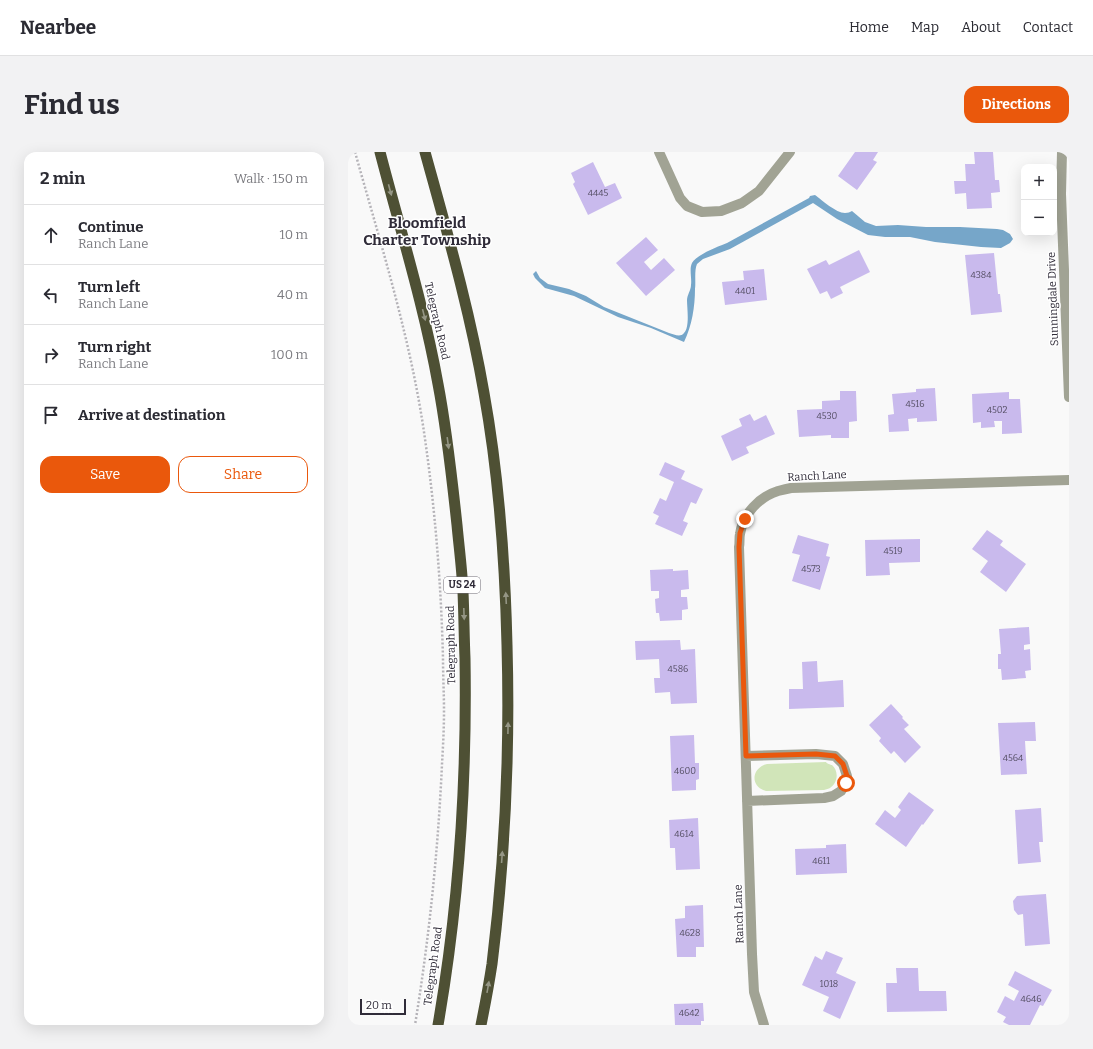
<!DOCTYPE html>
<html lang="en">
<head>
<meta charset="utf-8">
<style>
  :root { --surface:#fff; --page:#f2f2f3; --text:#2b2b33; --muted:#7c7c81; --line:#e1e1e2; --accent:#ea580c }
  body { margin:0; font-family:Bitter,serif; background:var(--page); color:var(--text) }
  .controls { position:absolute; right:12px; top:12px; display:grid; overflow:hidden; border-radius:8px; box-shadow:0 4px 16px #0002 }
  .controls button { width:36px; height:36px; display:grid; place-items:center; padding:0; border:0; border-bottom:1px solid var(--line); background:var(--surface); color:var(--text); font:20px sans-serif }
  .scale { position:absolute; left:12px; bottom:10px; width:46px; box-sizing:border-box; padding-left:4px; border:2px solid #302c39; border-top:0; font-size:11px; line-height:14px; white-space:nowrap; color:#302c39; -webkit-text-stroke:3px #fff; paint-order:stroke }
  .stop { position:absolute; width:12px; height:12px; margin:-9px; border:3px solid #ea580c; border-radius:50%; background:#fff }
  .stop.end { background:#ea580c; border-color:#fff; box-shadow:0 1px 4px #0008 }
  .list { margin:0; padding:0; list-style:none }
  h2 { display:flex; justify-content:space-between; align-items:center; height:52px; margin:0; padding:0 16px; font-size:17px }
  h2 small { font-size:13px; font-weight:400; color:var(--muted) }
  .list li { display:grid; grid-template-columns:26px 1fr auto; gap:12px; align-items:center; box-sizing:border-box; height:60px; padding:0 16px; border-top:1px solid var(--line) }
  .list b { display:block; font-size:15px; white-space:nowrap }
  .list p { margin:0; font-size:13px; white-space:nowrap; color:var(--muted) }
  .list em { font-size:13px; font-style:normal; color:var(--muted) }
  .actions { display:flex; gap:8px; padding:12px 16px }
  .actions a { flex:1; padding:9px 0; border:1px solid var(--accent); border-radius:12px; text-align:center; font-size:14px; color:var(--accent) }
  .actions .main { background:var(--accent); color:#fff }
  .icon { flex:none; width:22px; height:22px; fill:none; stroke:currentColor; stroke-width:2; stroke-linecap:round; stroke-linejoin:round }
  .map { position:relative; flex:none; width:721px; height:873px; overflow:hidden; border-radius:12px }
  header { display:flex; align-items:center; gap:24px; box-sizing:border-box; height:56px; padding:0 20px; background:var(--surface); border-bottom:1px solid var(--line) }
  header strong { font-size:19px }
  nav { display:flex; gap:22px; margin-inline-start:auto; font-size:14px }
  .intro { display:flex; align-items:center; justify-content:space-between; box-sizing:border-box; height:96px; padding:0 24px }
  h1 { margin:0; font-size:28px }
  .button { padding:10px 18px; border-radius:12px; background:var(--accent); color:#fff; font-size:14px; font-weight:700 }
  main { display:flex; gap:24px; padding:0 24px }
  aside { flex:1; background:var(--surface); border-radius:12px; box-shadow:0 4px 16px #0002 }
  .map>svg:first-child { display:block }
  .green { fill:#d1e5b9 }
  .water { fill:#76a6c9 }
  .building { fill:#c9baed }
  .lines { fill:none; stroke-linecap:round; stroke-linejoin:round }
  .path { stroke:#b5b3b8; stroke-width:2.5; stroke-dasharray:2 2; stroke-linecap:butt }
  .minor { stroke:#a1a394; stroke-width:10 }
  .trunk { stroke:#4e5034; stroke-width:11 }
  .oneway { fill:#959685 }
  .route { stroke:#ea580c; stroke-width:5 }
  .labels { text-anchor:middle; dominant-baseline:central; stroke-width:3; stroke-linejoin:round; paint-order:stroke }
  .number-label { font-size:9px; fill:#565066 }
  .shield { fill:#fff; stroke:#6e6b74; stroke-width:1 }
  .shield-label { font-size:10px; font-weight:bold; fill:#302c39 }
  .street-label { font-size:11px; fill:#302c39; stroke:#fff }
  .district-label { font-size:15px; font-weight:bold; fill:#302c39; stroke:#fff }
</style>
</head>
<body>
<header>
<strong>Nearbee</strong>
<nav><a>Home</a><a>Map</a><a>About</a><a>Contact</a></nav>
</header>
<div class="intro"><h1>Find us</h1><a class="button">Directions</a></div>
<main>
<aside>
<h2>2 min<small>Walk · 150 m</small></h2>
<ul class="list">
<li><svg class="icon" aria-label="ahead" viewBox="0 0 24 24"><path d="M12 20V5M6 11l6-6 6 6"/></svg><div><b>Continue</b><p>Ranch Lane</p></div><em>10 m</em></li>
<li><svg class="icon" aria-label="left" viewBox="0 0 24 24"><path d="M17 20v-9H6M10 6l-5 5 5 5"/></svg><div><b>Turn left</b><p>Ranch Lane</p></div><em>40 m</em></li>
<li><svg class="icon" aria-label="right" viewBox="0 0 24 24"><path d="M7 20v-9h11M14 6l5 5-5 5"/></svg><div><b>Turn right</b><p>Ranch Lane</p></div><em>100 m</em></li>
<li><svg class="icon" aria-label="arrive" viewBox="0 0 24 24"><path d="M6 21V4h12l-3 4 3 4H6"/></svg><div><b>Arrive at destination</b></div></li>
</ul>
<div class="actions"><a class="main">Save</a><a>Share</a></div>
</aside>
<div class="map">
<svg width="721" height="873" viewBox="0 0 721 873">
  <rect width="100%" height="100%" fill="#f9f9f9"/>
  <path class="green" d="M478 610C478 611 483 613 484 613 491 619 490 631 482 636 481 637 478 637 476 638L418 639C402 635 403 616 419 612Z"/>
  <path class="water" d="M467 43C474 48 488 61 497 61 500 61 502 60 504 59L517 70 528 74 550 73 578 75H612L649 77 655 78 662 82 665 87 662 91 653 96 633 95 587 90 562 85H537L520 83 489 67 465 51 382 97 355 107 349 112C346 119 348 129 347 137 347 154 344 174 336 190L303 176 270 165 226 144 197 136 187 126 185 122 188 119 192 126 200 132 221 137 238 144 256 155 321 181C326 182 332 186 336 181 342 175 339 156 339 148 339 143 343 138 343 133 344 126 341 117 344 111 348 103 371 94 379 91L461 46 462 44Z"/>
  <path class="building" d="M507 0H530L525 8 529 10 509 38 490 24Z
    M626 0H645L647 28H651L652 40 643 41 644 56 619 57 618 41 607 42 606 29H618L617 12H627Z
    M245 10 257 35 267 31 274 46 240 63 225 32 227 30 223 21Z
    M298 85 310 98 296 110 303 118 316 106 327 118 298 144 268 111Z
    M511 98 522 120 492 135 495 141 483 147 479 139 472 142 459 117 478 108 481 113Z
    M646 101 650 142H652L654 160 623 163 617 103Z
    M416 117 419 148 377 153 374 130 396 128 395 119Z
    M587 236 589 269 569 270V266L560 267 561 279 541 280 540 263 546 262 544 242 568 240V237Z
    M492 239H508L509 269 501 270V286H483V283L451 285 449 258 474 257V249L492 248Z
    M661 240V247H672L674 281 654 282V269H646L647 275 633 276V270L625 271 624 242Z
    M402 262 406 269 418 263 427 282 398 295 401 301 384 309 373 284 394 274 391 267Z
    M317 310 337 319 333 327 355 337 348 352 343 350 335 369 340 371 334 384 307 372 311 364 305 361 312 346 318 349 326 330 311 323Z
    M639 378 655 389 652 393 678 412 658 440 632 420 640 409 624 397Z
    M450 383 481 392 478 404 482 405 472 438 444 429 452 403 444 401Z
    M572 387V410L541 411 542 423 518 424 517 388Z
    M325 417V419L340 418 341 437 333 438V445H339L340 457 334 458V468L312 469 311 461H308L307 447 311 446V439H303L302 418Z
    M681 475 682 492 676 493V498L682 497 683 518 677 519 678 526 654 528 653 517H650V502H653L651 477Z
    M332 488 333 498 347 497 349 551 323 552 322 540 307 541 306 526H312L311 507 288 508 287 489Z
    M469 509 470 530 495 528 496 555 441 557V537H455L454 510Z
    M543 552 555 565 554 566 561 573 556 577 573 595 557 611 546 599 543 602 531 589 533 586 521 573Z
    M687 570 688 589H677L679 622 653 623 650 571Z
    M346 583 347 611H351V627L348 628V638L324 639 322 584Z
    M561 640 586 658 575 673 574 672 558 695 527 672 537 658 547 666 553 658 550 655Z
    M693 656 695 690H691L693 710 670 712 667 658Z
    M350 666 352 717 328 718 327 696H322L321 668Z
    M498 692 499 721 448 723 447 697 478 696V693Z
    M698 742 702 792 677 794 675 762 670 763 666 758 665 749 669 744Z
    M355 753 356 795H348V805H329L327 767 337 766V754Z
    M478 799 495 806 488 821 508 830 492 867 475 859 481 845 454 833 467 804 474 808Z
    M548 816H570L571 839H598L599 859 539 860 538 831H549Z
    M667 819 704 838 695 854 692 853 682 873H661L655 870 658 865 649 860 657 844 666 849 671 839 660 833Z
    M355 851 356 869H353V873H327L326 852Z"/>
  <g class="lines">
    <path class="path" d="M7 0C33 93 62 185 76 280 87 355 93 430 95 506 95 524 96 541 96 559 96 577 95 595 94 612 90 700 81 787 67 873"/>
    <path class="minor" d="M311 0 332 46 339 54 354 60 373 59 394 51 411 39 442 0
      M714 0 713 42 721 245
      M398 604 468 602 487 604 495 612 499 624 498 631 493 639 485 644 476 646 399 649
      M416 873 406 840 404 802 391 395C392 391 391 386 392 382 395 362 411 345 430 339 434 338 438 337 443 336L721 328"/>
    <path class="trunk" d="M32 0C52 77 76 154 90 232 99 279 104 326 109 373 111 395 114 417 115 440 116 462 116 484 117 506 119 629 111 752 90 873
      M77 0C99 80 122 159 136 241 151 324 157 409 159 493 162 599 157 706 144 812 141 832 137 853 133 873"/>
  </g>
  <defs><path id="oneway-solid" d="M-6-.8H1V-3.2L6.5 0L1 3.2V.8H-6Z"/></defs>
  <g class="oneway">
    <use href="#oneway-solid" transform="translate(42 38) rotate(75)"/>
    <use href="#oneway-solid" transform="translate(76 163) rotate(76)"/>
    <use href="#oneway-solid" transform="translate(100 291) rotate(82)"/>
    <use href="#oneway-solid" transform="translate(158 446) rotate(-93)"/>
    <use href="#oneway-solid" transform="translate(116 462) rotate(88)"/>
    <use href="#oneway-solid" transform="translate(160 576) rotate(-89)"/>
    <use href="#oneway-solid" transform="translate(154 705) rotate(-86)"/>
    <use href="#oneway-solid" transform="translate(140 835) rotate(-80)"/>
  </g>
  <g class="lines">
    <path class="route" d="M397 367 392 381 391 395 398 604 468 602 487 604 495 612 499 624 498 631"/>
  </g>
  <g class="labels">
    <g class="number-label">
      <text x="250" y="41">4445</text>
      <text x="633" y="123">4384</text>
      <text x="397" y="139">4401</text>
      <text x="567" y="252">4516</text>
      <text x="649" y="258">4502</text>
      <text x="479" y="264">4530</text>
      <text x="545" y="399">4519</text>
      <text x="463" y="417">4573</text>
      <text x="330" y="517">4586</text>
      <text x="665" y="606">4564</text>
      <text x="337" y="619">4600</text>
      <text x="336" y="682">4614</text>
      <text x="473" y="709">4611</text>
      <text x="342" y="781">4628</text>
      <text x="481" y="832">1018</text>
      <text x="683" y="847">4646</text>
      <text x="341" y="861">4642</text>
    </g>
    <rect class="shield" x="96" y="425" width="36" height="16" rx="3"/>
    <g class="shield-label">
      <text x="114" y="433">US 24</text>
    </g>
    <g class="street-label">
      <text transform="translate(705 147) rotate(-92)">Sunningdale Drive</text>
      <text transform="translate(89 169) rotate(77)">Telegraph Road</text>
      <text transform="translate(469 324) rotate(-3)">Ranch Lane</text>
      <text transform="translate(103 493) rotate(-91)">Telegraph Road</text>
      <text transform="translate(391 762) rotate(-92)">Ranch Lane</text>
      <text transform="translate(85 814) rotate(-82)">Telegraph Road</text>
    </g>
    <g class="district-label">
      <text x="79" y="71">Bloomfield<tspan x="79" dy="17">Charter Township</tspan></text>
    </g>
  </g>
</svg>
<div class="controls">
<button>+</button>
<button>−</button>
</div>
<div class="scale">20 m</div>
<div class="stop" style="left:498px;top:631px"></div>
<div class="stop end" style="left:397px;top:367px"></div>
</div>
</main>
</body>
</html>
